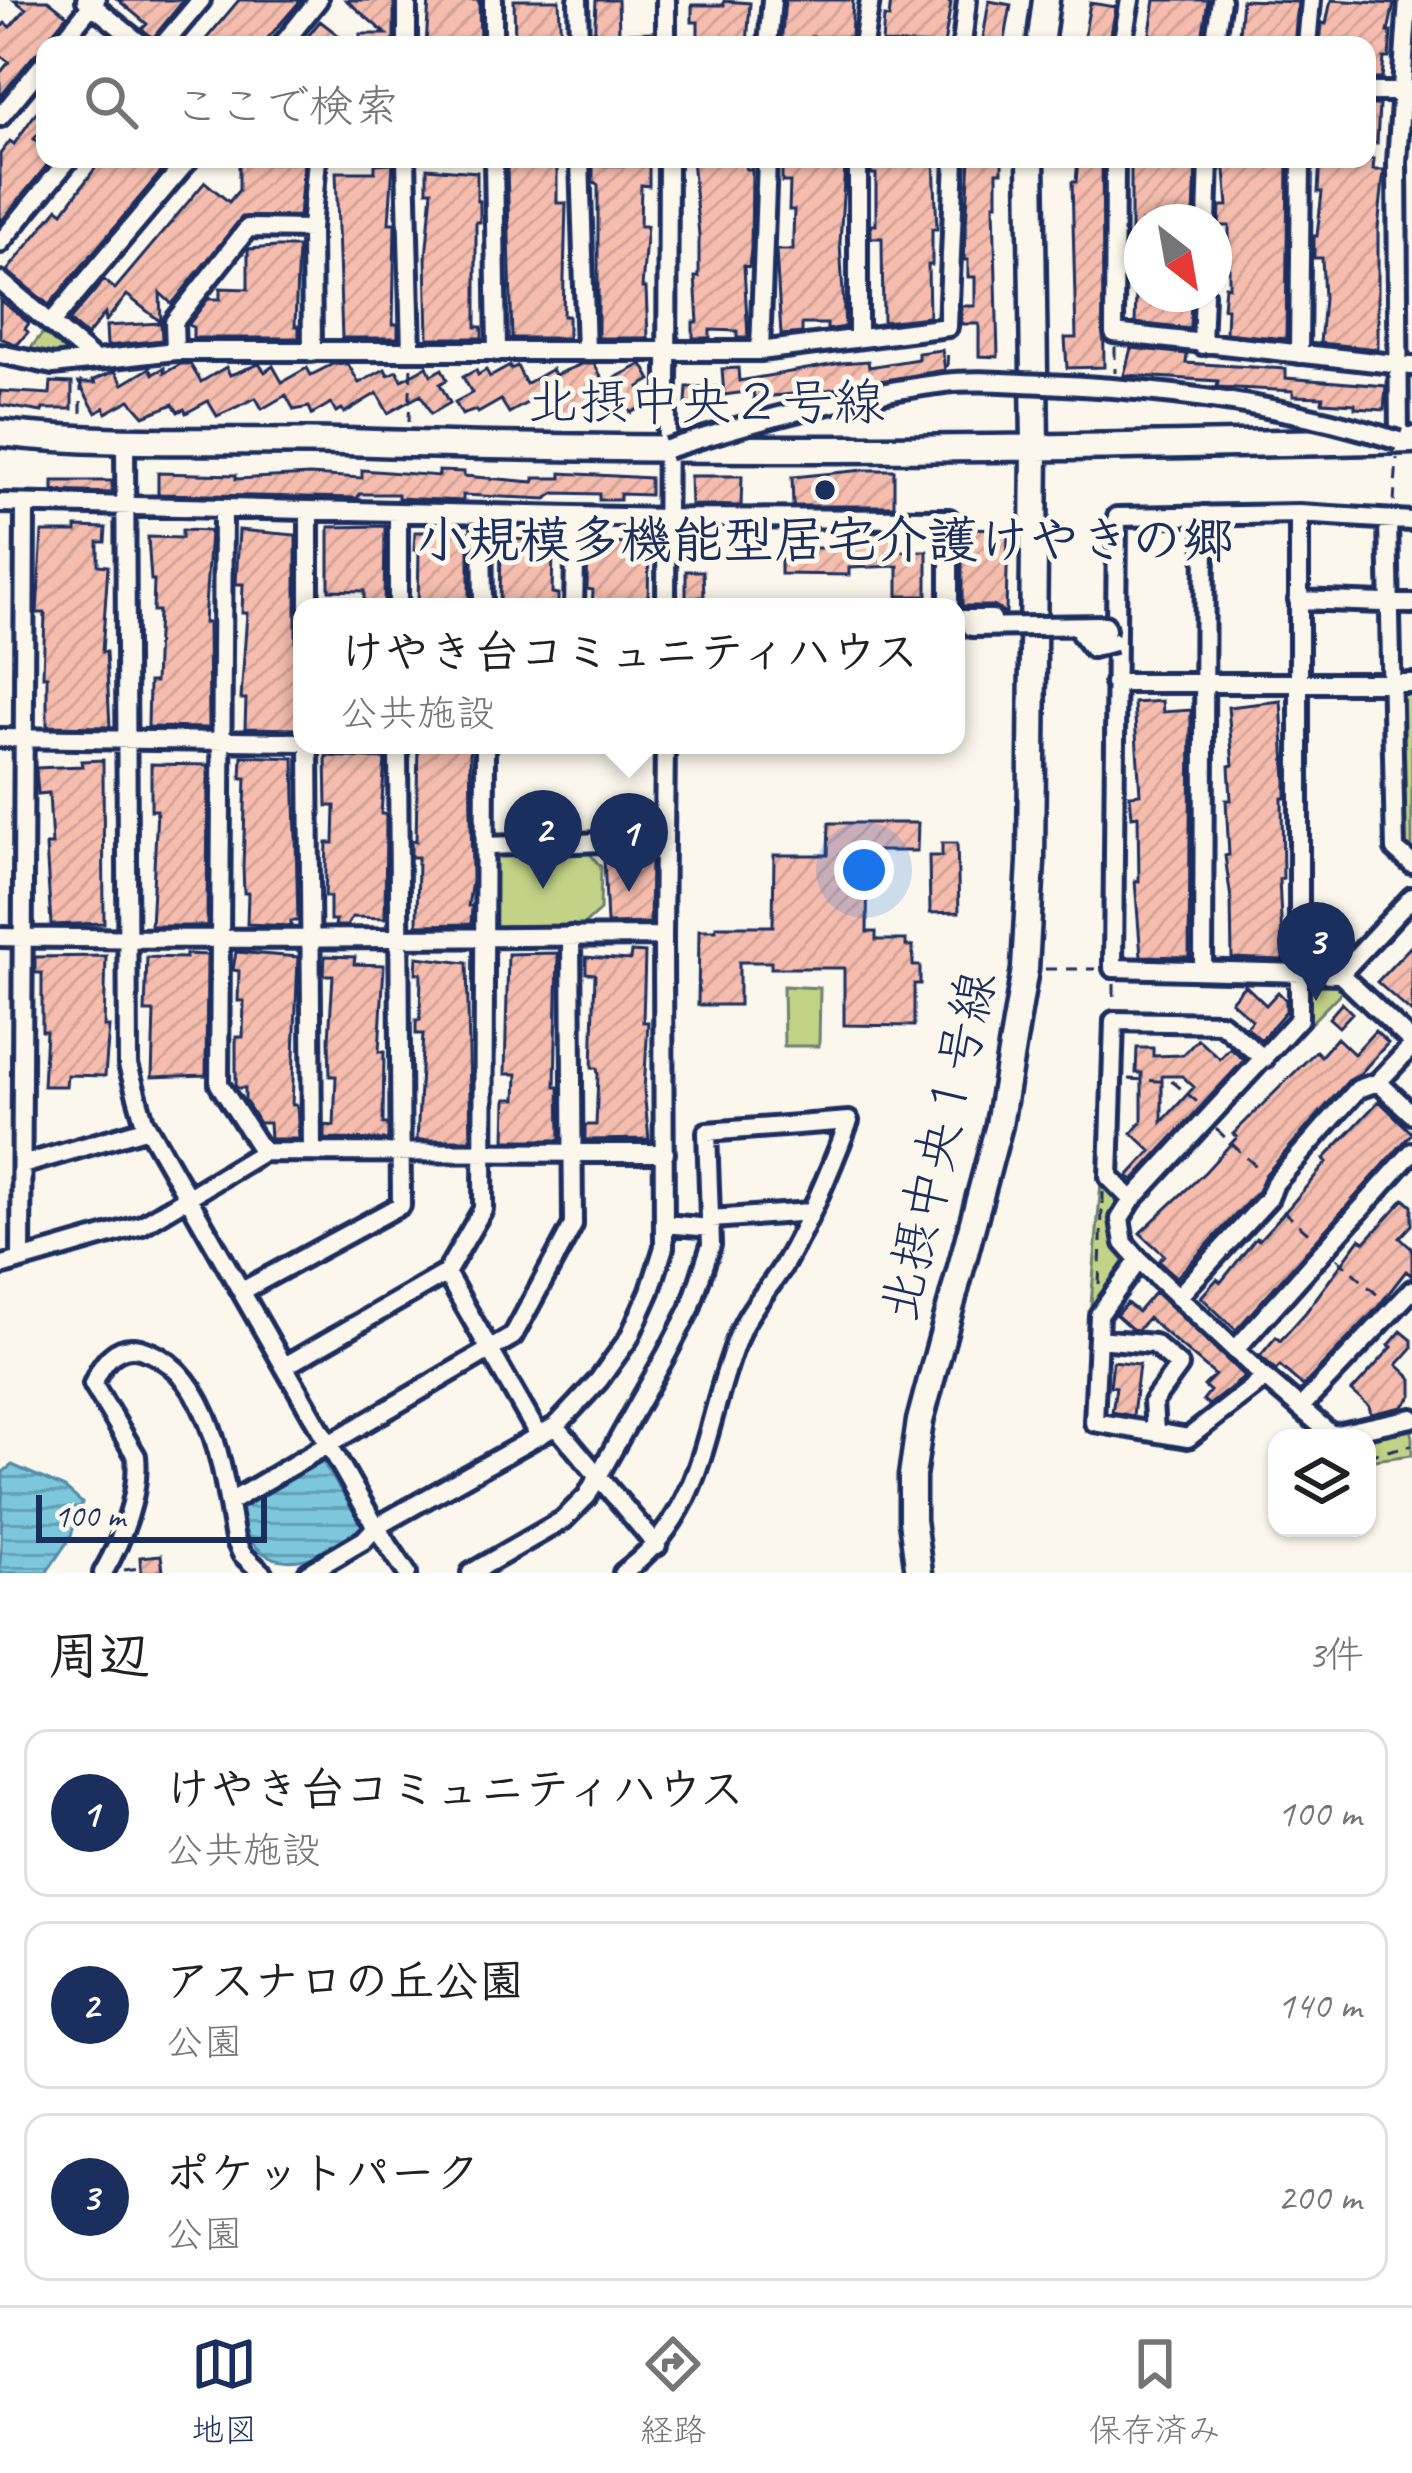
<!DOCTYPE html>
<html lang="ja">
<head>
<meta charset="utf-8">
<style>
  :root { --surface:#fff; --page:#f6f6f6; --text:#202124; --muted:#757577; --line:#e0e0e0; --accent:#1b2f5e }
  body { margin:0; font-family:Caveat,"Klee One",sans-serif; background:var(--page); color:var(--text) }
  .controls { position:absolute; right:36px; bottom:36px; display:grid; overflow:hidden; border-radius:24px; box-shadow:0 3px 9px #0004 }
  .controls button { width:108px; height:108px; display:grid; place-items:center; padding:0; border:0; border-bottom:3px solid var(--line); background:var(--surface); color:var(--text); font:60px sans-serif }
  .compass { position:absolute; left:1124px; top:204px; width:108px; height:108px; border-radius:50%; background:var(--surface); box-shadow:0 3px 9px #0004; rotate:149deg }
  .scale { position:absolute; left:36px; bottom:30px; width:231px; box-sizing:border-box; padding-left:12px; border:6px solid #1b2f5e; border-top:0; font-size:33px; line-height:42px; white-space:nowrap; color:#1b2f5e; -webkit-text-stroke:9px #fbf7ec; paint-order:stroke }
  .you { position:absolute; left:864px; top:870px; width:42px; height:42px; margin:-30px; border:9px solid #fff; border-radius:50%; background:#1a73e8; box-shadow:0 0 0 18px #1a73e833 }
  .badge { display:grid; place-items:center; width:78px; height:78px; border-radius:50%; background:var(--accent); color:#fff; font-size:39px; font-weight:700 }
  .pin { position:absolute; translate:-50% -99px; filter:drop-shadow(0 3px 6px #0008) }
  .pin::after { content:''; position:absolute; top:63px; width:42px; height:36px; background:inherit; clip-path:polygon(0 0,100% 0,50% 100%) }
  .popup { position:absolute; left:293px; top:598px; width:672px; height:156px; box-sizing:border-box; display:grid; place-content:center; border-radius:24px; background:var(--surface); filter:drop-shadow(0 3px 9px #0005); font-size:39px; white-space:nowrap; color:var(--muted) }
  .popup b { font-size:45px; color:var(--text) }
  .popup::after { content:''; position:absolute; left:50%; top:100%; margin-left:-24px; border:24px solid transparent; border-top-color:var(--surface) }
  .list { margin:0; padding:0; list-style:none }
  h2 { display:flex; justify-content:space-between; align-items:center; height:156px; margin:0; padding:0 48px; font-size:51px }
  h2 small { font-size:39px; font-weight:400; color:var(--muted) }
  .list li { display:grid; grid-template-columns:78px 1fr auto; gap:36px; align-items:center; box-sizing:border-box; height:168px; margin:0 24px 24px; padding:0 24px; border:3px solid var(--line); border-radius:24px }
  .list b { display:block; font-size:45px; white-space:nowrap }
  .list p { margin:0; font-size:39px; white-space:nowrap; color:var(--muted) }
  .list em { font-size:39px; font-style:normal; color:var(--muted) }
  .icon { flex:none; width:66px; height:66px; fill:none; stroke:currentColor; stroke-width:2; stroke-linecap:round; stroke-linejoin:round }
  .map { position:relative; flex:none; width:1412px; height:1573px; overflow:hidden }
  .search { position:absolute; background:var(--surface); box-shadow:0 3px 9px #0004; left:36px; right:36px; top:36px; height:132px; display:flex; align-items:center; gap:30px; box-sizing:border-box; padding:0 42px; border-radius:24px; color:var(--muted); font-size:45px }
  .sheet { height:732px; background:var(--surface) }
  nav { display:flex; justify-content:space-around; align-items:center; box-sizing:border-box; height:168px; border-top:3px solid var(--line); background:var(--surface); font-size:33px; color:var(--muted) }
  nav a { display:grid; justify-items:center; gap:6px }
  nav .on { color:var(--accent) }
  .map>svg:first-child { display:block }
  .park { fill:#c2d387; stroke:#6e8172; stroke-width:3 }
  .water { fill:url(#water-rules); stroke:#558aa9; stroke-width:3 }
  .building { fill:url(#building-hatch); stroke:#1b2f5e; stroke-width:3; fill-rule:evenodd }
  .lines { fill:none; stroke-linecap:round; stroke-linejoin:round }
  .street-casing { stroke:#1b2f5e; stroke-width:26 }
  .secondary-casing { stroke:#1b2f5e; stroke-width:33 }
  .path { stroke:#1b2f5e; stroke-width:3; stroke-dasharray:12 9; stroke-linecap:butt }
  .street { stroke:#fbf7ec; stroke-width:16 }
  .secondary { stroke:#fbf7ec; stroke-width:24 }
  .street-bridge-casing { stroke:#1b2f5e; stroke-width:26; stroke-linecap:butt }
  .street-bridge { stroke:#fbf7ec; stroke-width:16 }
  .poi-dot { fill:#1b2f5e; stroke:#fbf7ec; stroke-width:4.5 }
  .labels { text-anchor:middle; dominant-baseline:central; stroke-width:10; stroke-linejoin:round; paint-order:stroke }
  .street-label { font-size:51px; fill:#1b2f5e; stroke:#fbf7ec }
  .poi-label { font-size:51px; font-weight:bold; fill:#1b2f5e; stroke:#fbf7ec }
</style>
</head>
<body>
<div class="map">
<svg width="1412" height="1573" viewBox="0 0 1412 1573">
  <defs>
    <pattern id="water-rules" width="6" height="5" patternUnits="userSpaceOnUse" patternTransform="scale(3)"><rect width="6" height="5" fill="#7cc7db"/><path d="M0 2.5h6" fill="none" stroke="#65a2b5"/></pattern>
    <pattern id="building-hatch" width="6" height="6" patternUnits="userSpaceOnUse" patternTransform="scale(3)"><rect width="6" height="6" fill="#f6bdae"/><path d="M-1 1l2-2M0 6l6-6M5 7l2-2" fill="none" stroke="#d2a398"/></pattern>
  </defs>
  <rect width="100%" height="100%" fill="#fbf7ec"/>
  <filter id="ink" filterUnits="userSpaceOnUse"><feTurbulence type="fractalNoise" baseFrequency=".00833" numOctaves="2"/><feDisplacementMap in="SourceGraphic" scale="24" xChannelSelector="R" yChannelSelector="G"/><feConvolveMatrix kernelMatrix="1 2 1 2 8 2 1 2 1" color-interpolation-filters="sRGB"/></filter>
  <g filter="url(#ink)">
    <path class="park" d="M51 323 92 358 20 361Z
      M1393 683H1412V864L1395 849Z
      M582 844 601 867 600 910 571 936 485 937V846Z
      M1297 970 1350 983 1308 1026 1299 1019Z
      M783 986 820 988 819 1046H784Z
      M1106 1181 1126 1199 1116 1216 1135 1261 1096 1312 1091 1305 1101 1182Z
      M1412 1427V1455L1367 1461V1438H1355Z"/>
    <path class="water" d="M319 1456 363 1526 359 1537C298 1572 252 1573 237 1507Z
      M12 1465 65 1488 82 1503 70 1538 46 1573H0L3 1472Z"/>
    <path class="building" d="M14 0H48L67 15 49 37 45 49 35 54 0 97V73L9 62 0 55V29L5 23 10 27 26 9Z
      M118 0H184L153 38 142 29 147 24Z
      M239 0H301L268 38 269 45H201Z
      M346 0H394V45H360V34H386Z
      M429 0H479L480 45H426Z
      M514 0H559L561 45H515Z
      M596 0H618L619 33 653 32V45H594Z
      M785 0H853L851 37H811V45H781Z
      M891 0H946L951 3 944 45 882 43 884 17 889 18Z
      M1155 0H1208L1201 45H1148Z
      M1242 0 1298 2 1294 45H1238Z
      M1331 0 1394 4 1388 32H1391L1389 58H1384L1382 79H1367V45H1320L1322 23 1326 24Z
      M724 1 750 3 747 45H698V22H692V5H724Z
      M989 1 1011 5 1004 45H982Z
      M1090 3 1116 7 1109 45H1083Z
      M320 21 351 45H301Z
      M45 100V126L34 139 45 147V159H52L0 223V154L10 141 14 144Z
      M1367 105H1379L1377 143H1367Z
      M102 159H172L49 305 7 271 58 208 63 212Z
      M692 159H730V162H746V169H752L751 249 749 267 744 266 748 338H737V331L710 330V338H693V322H698L695 277H699V235Z
      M782 159H795V165H845L840 243 845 327 827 330V324H802V333L781 335 776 250H793V236L794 210H789L790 182H782Z
      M871 159H886V162L934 160 937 229H932V265H928L929 317 883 322 882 238H871V225H876V174H871Z
      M970 159H1002V172H997V204H994L998 357 979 356V324H961L962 306H975V277H968V260H964Z
      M1078 159H1102L1104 367 1067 368 1065 338H1076L1072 182H1076Z
      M1135 159H1196L1194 218H1161V222H1142V258L1127 257 1131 235V167H1134Z
      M1224 159H1288L1286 339 1226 333 1227 308H1223L1225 286 1229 287V226H1219L1220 206H1228Z
      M1320 159H1374L1373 170H1384L1378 229V349L1320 343 1324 299 1322 258H1314V236H1317L1322 192H1318Z
      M304 162 299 216 242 217 172 304 160 293 161 322 127 295 106 321 105 313 87 336 69 321 104 280 115 289 205 182 229 202 239 190V164Z
      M393 163 389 223H395L393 324H398V338H342L336 172H375V164Z
      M593 165 649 166V186L641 185 640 226H647L642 288H646L648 338H598V185L593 181Z
      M507 166 557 168V203H566L563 316H568V338H512Z
      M427 168 477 172V201H480V222H476V327H482V338H428L426 258 432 190H427Z
      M277 247H298L295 326H299V338H193V327L188 325 208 299H220V288L248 289V249Z
      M1136 294H1191L1190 329 1135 323Z
      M0 300 29 323 25 329 28 332 17 345 0 338Z
      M161 323 162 340 107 346 106 326Z
      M1131 348 1187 354 1186 363 1286 369V378L1386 386 1384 410 1355 408V404L1322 402 1323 397 1293 396V391L1217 387 1218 381 1124 375Z
      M942 350 945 370 820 391 754 398 753 391 724 395 722 369 738 368 739 381 841 363 868 361 869 367 918 359V353Z
      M181 364H190L201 382 226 367 230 375 259 364 265 372 273 366 282 382 307 368 311 375 333 364H348L359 383 385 369 388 375 397 371 402 380 427 366 431 375 442 369 447 380 440 384 450 403 431 414 421 395 388 413 377 393 344 413 342 409 336 412 331 403 312 414 309 407 294 410 286 395 262 409 256 398 217 416 208 401 186 413 184 409 178 412 173 404 144 416 130 400 106 413 104 408 96 413 79 383H95L93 380 115 371 123 384 150 368 153 374 164 368V373Z
      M582 364H594L605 383 642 364 651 380 639 387 648 403 631 413 620 392 563 421 558 412 547 418 536 398 509 413 501 400 478 413 476 410 462 415 455 402 472 393 463 377 476 370 478 375 486 370 490 377 510 366 511 369 517 366 526 384 552 369 555 375Z
      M51 382 72 383V409H43L42 412 0 405V391L50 394Z
      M687 387H716V404H686Z
      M362 470 439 476V471L464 472V476L534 482V478H561V473L650 478V495L620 494V500H599V494L555 493 546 499 463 495V501L398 498V494H359L358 498 158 494V473L236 475V479L309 475 362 478Z
      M864 470H894V506H793L792 477Z
      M690 476H742L741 506 691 505Z
      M53 481H112V493L53 491Z
      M385 526 384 607H364V591L329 590V527Z
      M76 527 106 528 105 542H98V565L108 566 102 652H106L110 727 47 726V676H43L45 613H37L42 532H76Z
      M962 528 1008 529 1006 613 993 606H962Z
      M182 530 210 531 204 623H208L209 728 148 727 149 682H155L158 611H153L154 580H151L148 537 182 538Z
      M239 530 296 535V676H300V729L245 728 246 699H241L247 613H242L243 584H236Z
      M415 532H469V607H418L419 550H414Z
      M546 532H563L562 552H553L552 593 558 594V607H500L501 539 537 540 546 539Z
      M895 532V551H927V596H898V566L849 568V575L781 574V541L804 540V548H836V539L855 540V533Z
      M588 534H604V543L630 544V538H649L648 607H592L593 590 587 589Z
      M686 571H703L704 597 686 598Z
      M1162 701 1163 712 1191 710 1189 957 1141 956 1135 881H1139L1138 816 1132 817 1130 795 1140 794 1134 703Z
      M1281 701 1286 781V798H1282L1283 878 1279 879 1283 960 1232 958 1231 899 1225 856 1229 855 1226 800H1231L1229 766 1233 765 1228 707Z
      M418 745H470L472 881 468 906H472L471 924 417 925 418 857H411V840L416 841Z
      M242 756 294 758 298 921H291V926L247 924 248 893H244L243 867 246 778H241Z
      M326 756 385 759 381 814H386L385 918 352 917 347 926H335L336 920H330V897H325L327 843H334L335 806H327Z
      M103 760 104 923 51 925 46 845H52L49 793 38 794 36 768 82 766 81 761Z
      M151 764 208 765 207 926H151L157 810H151Z
      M829 823H918L917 851H868L867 932H876V940H906V946H913V966H920V984H914V1026L844 1025V968H771V962H739V1005H698L699 930H716V926H773L774 855H828Z
      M942 843H957L959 912 930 913 929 856H942Z
      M651 855 650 923 607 924 604 857Z
      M1412 945V1013L1377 982Z
      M236 952 298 957 292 1105H297L299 1139H270L269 1123H259L245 1100V1088H236V1037H243L244 1001H238L239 971 233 970Z
      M631 952 645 953 643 1022H648L644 1091 649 1139 585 1140V1125H596L598 1075 597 1068H592L595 974 586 973V957L630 960Z
      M558 953 555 1087H559L560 1140H505L506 1099H516L517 1074H505L508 954Z
      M186 954 207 955 206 1075 152 1077 154 1012H145L147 957 186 958Z
      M106 956 104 1027H109L105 1076 67 1075 66 1086H43L46 1031H42V973H35V957Z
      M325 956 355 957 354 964 384 965 379 1052H384L383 1124H388V1140L325 1139V1125L334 1126 336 1076H330L329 1039 333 975H324Z
      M417 957 467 963 471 1140H417L423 1034H416V1020H420L421 973H416Z
      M1245 985 1266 1005 1278 992 1286 1000V1011L1261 1040 1246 1027 1252 1020 1231 1001Z
      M1342 1003 1352 1013 1339 1027 1329 1018Z
      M1375 1031 1388 1043 1359 1075 1348 1081 1265 1175 1258 1191 1177 1277 1159 1261 1164 1255 1140 1233 1205 1172 1237 1137 1233 1134 1316 1051 1321 1056 1337 1038 1354 1054Z
      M1198 1039 1220 1059 1230 1048 1244 1060 1133 1180 1128 1176 1151 1151 1132 1133 1142 1121V1073H1136L1137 1048H1153V1056L1183 1055ZM1162 1076H1182L1194 1087 1162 1122Z
      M1379 1101 1412 1133 1236 1330 1201 1297 1217 1279 1221 1282 1256 1238 1259 1240 1291 1205 1327 1162 1324 1159Z
      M1404 1199 1412 1206V1225L1400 1238 1412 1249V1276L1406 1271 1378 1307 1303 1386 1280 1366 1276 1370 1260 1356 1276 1337 1280 1341 1306 1312 1360 1239 1365 1242Z
      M1155 1292 1245 1377 1209 1405 1203 1400 1210 1391 1204 1386 1215 1375 1148 1318 1138 1330 1132 1329 1116 1315 1127 1303 1138 1312Z
      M1401 1331 1412 1340V1348L1397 1365 1412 1379V1396L1402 1407 1371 1414 1369 1406 1352 1391 1392 1347 1389 1345Z
      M1113 1361 1139 1364 1133 1416 1112 1412 1116 1387 1110 1386Z
      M161 1555 163 1571 141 1573 140 1557Z"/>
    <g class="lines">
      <defs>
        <path id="street" d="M86 0 142 45
          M493 0V45
          M578 0 579 45
          M666 0V45
          M59 45 96 0
          M163 45 201 0
          M282 45 318 0
          M407 45V0
          M768 45 772 0
          M863 45 870 0
          M962 45 967 0
          M1122 45 1130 0
          M1214 45 1221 0
          M1307 45 1311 0
          M1367 92H1412
          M0 117 45 62
          M406 159 411 351
          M494 159 497 352
          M580 159 586 352
          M1115 159 1114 333 1412 366
          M1207 222 1209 159
          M0 243 69 159
          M0 281 92 358
          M51 323 189 159
          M858 338V159
          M1202 345 1204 294
          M175 351 174 322 248 228 311 229
          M760 351 767 159
          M312 352 311 229 317 159
          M0 354 53 365 175 351H760L948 327 955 159
          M1299 354 1301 159
          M1399 441 1397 162 1408 0
          M0 503 667 518 949 519V607
          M223 510 219 1084 263 1152
          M482 515 483 607
          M1388 521 1395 849 1412 864
          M1412 521 1299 514 1117 517 1113 968 1340 974 1412 1042
          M1298 600 1412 604
          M309 607V512
          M398 607V513
          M574 607 576 516
          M666 607 668 159
          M1114 683H1412
          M0 738 302 742
          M309 745 312 1149
          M485 846 664 840
          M663 936 665 745
          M0 937C221 941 442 937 663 936L664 1247 650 1291 629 1338 599 1380 556 1426 376 1527 144 1121 128 1065 125 440
          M1203 968 1205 515
          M1340 974 1412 897
          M1264 1059 1221 1023 1114 1021 1109 1177 1132 1200 1120 1219 1124 1243 1139 1260 1099 1315 1094 1422 1188 1438 1265 1378 1332 1435 1412 1418
          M1378 1082 1412 1114
          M22 1165 148 1128
          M1132 1200 1299 1019V514
          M711 1219 811 1212
          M665 1224 711 1228
          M21 1260 25 507
          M1139 1260 1265 1378
          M0 1266 142 1225 263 1152 665 1153
          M446 1273 539 1436
          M242 1291 401 1205 398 745
          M1178 1297 1269 1198 1275 1183 1358 1089 1378 1082 1412 1046
          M1098 1339 1154 1344 1179 1366 1153 1402 1155 1432
          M1235 1350 1412 1152
          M285 1366 446 1273 483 1209 485 745
          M1300 1408 1412 1290
          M556 1426 657 1546
          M230 1502 513 1336 573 1225 571 936
          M103 1573C122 1540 140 1495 136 1456L93 1384C101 1365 115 1343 140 1349 214 1370 223 1477 235 1539L242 1554 262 1573
          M308 1573 364 1540 376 1527 407 1573
          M471 1573 563 1520 587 1496 666 1355 690 1309 711 1245 707 1132 849 1121C831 1169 811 1218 785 1263 772 1286 750 1307 740 1332 703 1421 708 1511 623 1573"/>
        <path id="secondary" d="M1040 45 1046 0
          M0 433C114 446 231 439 346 442 701 454 1057 449 1412 440
          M919 1573 912 1520V1476L920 1421 999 1125 1025 969 1031 862 1035 445 1031 159"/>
      </defs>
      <use href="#street" class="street-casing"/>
      <use href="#secondary" class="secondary-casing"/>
      <path class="path" d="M1115 347V373
        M947 367 948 346
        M81 380V419
        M409 422 411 365
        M1394 502 1397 458
        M1045 969H1095
        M1114 984V1004
        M1129 1079 1173 1082 1201 1105
        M1216 1129 1262 1172
        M1103 1192V1212
        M1283 1211 1312 1236
        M1101 1243 1102 1210
        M1337 1258 1383 1300
        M1099 1284 1101 1243
        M1367 1456 1412 1445
        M124 1570 141 1568"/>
      <use href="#street" class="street"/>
      <use href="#secondary" class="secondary"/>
      <defs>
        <path id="street-bridge" d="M667 449C757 420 850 395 944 383 978 379 1012 383 1045 384 1165 389 1284 404 1399 441
          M956 619H992V622L972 623V627L1105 625 1106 630 1081 634 1092 648 1114 642"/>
      </defs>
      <use href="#street-bridge" class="street-bridge-casing"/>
      <use href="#street-bridge" class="street-bridge"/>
    </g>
  </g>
  <circle class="poi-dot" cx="825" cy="490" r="12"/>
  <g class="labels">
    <g class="street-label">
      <text x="706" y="402">北摂中央２号線</text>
      <text transform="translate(938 1146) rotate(-77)">北摂中央１号線</text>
    </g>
    <g class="poi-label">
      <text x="825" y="540">小規模多機能型居宅介護けやきの郷</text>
    </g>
  </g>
</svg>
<div class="controls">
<button><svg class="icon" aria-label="layers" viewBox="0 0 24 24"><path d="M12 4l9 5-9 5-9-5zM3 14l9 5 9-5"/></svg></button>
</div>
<svg class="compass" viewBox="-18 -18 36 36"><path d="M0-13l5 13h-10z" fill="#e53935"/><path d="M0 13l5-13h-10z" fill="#757577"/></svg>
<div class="scale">100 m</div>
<div class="you"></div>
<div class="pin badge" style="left:629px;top:892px">1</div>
<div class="popup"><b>けやき台コミュニティハウス</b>公共施設</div>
<div class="pin badge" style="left:543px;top:889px">2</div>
<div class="pin badge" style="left:1316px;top:1001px">3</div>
<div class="search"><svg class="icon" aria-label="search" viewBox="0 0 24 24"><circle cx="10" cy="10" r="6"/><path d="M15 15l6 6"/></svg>ここで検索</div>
</div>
<section class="sheet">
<h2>周辺<small>3件</small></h2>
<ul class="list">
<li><span class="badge">1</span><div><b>けやき台コミュニティハウス</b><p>公共施設</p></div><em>100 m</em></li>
<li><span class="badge">2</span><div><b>アスナロの丘公園</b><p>公園</p></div><em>140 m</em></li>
<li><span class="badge">3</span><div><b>ポケットパーク</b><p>公園</p></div><em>200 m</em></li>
</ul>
</section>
<nav>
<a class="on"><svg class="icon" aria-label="map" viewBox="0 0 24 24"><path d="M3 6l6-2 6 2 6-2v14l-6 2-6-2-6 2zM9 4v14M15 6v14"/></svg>地図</a>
<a><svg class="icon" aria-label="directions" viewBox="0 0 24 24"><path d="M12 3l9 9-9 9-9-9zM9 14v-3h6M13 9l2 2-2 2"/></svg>経路</a>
<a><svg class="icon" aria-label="saved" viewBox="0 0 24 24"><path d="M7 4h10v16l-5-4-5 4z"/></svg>保存済み</a>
</nav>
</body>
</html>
